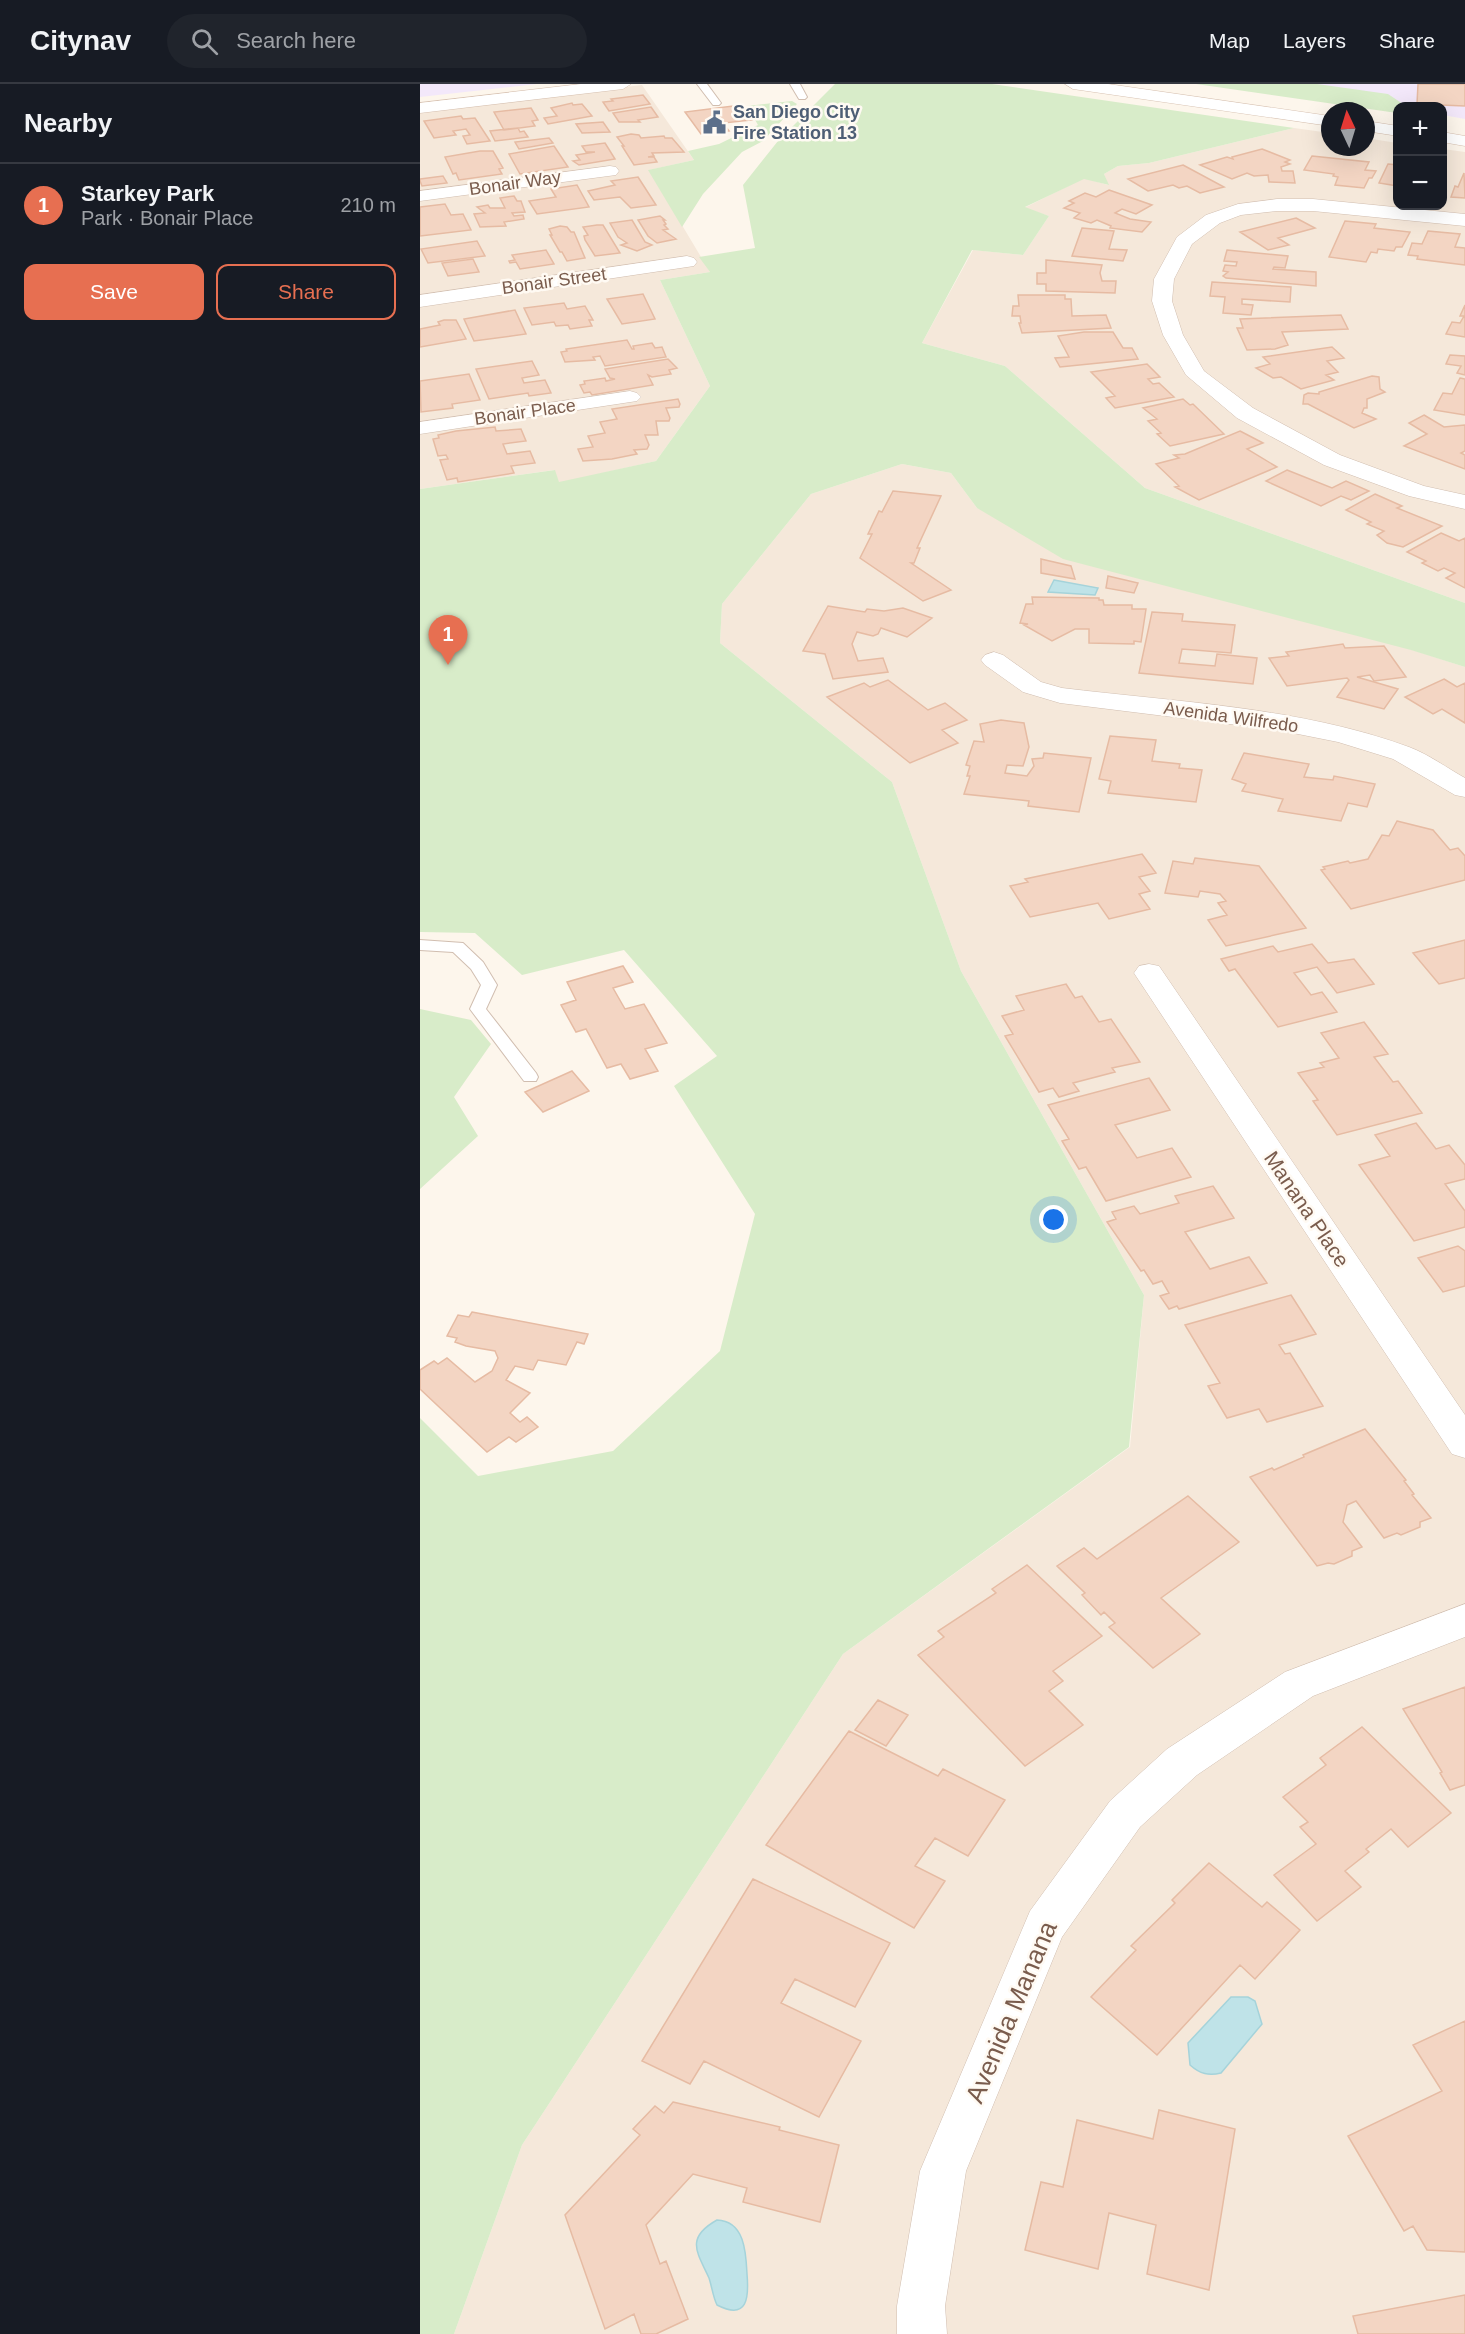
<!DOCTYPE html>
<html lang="en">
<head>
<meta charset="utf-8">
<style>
  :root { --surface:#171b24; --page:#20242c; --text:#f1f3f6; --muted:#9ea1a6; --line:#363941; --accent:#e76f51 }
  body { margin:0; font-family:Helvetica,sans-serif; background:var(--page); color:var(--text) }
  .controls { position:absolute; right:18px; top:18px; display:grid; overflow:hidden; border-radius:12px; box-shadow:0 6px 24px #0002 }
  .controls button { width:54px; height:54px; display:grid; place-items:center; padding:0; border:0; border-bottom:2px solid var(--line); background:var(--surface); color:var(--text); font:30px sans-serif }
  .compass { position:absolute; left:901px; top:18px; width:54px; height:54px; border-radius:50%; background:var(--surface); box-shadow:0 6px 24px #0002; rotate:356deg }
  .you { position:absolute; left:634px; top:1136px; width:21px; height:21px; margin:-15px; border:4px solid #fff; border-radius:50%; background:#1a73e8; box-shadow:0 0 0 9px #1a73e833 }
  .badge { display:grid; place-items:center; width:39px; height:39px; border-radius:50%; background:var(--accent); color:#fff; font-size:20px; font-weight:700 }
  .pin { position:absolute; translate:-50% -50px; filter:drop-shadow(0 2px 3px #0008) }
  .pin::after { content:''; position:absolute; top:32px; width:21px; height:18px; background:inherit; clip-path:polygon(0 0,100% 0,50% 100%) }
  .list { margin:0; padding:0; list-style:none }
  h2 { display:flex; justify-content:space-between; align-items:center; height:78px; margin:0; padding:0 24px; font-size:26px }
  h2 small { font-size:20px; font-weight:400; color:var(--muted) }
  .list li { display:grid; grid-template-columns:39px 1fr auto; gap:18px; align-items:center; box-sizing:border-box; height:84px; padding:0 24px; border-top:2px solid var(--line) }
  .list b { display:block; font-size:22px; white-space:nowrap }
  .list p { margin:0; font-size:20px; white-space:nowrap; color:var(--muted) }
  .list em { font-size:20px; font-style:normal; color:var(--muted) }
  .actions { display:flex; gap:12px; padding:18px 24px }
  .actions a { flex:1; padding:14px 0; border:2px solid var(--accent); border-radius:12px; text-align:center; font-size:21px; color:var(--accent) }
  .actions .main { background:var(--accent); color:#fff }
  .icon { flex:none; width:33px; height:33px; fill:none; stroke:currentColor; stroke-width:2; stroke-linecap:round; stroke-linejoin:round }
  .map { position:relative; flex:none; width:1045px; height:2250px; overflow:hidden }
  header { display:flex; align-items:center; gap:36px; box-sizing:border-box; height:84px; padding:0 30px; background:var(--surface); border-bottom:2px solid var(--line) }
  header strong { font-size:28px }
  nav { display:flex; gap:33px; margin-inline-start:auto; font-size:21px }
  .search { width:420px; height:54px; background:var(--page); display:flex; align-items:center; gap:15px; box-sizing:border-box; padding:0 21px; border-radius:33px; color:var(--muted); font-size:22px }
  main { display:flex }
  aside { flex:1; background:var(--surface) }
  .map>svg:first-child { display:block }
  .residential { fill:#f5e8da }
  .education { fill:#f3e8fa }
  .green { fill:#d8ecc9 }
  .water { fill:#bfe3e8; stroke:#a5d3da; stroke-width:1.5 }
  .building { fill:#f3d5c3; stroke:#e6bba3; stroke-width:1.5 }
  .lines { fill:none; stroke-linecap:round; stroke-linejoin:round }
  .service-casing { stroke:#d1beb0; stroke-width:2 }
  .minor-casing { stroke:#d1beb0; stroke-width:1 }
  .secondary-casing { stroke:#d6c0b0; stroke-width:1 }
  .service { fill:#fff; fill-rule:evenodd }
  .minor { fill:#fff; fill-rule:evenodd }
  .secondary { fill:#fff; fill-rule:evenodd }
  .labels { text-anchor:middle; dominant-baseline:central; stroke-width:5; stroke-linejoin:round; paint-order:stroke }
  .far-service-label { font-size:18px; font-weight:bold; fill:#4e5e75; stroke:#fffaf3; text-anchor:start }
  .far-street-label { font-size:18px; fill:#7a5c4d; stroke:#fffaf3 }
  .street-label { font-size:21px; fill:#7a5c4d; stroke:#fffaf3 }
  .near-street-label { font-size:26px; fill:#7a5c4d; stroke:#fffaf3 }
</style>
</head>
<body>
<header>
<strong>Citynav</strong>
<div class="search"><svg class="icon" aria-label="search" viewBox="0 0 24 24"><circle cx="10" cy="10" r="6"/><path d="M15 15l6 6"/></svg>Search here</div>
<nav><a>Map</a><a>Layers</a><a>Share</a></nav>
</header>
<main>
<aside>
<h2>Nearby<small></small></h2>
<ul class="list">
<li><span class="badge">1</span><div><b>Starkey Park</b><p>Park · Bonair Place</p></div><em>210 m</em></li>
</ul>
<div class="actions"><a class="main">Save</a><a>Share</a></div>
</aside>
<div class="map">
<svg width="1045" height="2250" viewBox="0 0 1045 2250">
  <rect width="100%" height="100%" fill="#fdf6ec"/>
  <path class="residential" d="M222 1 274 76 229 86 290 188 240 196 290 302 236 377 139 399 134 386 0 405V28Z
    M874 44 910 49V63H946V54L977 59 978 122H1022L1023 65 1045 68V519L725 404 585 282 502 259 553 166 603 171 629 132 604 124 664 94 688 101 684 90 698 82 729 79Z
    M482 380 531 389 557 424 1045 583V2250H34L102 2061 423 1570 710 1363 724 1211 541 887 472 698 300 559 302 520 391 410Z"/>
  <path class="education" d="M0 0H117L0 13Z
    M854 0H1045V35L1023 31 1022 22H978Z"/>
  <path class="green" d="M415 0H572L874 44 729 79 698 82 684 90 689 101 664 95 605 123 629 132 603 171 552 166 502 259 585 282 725 404 1045 519V583L991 566 643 475 557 424 531 389 482 380 391 410 302 520 300 559 472 698 541 887 724 1211 709 1363 423 1570 102 2061 34 2250H0V1334L58 1392 193 1367 300 1267 335 1130 254 1002 297 972 204 866 102 891 55 849 0 848V405L135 386 139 398 236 377 290 302 240 196 290 188 279 173 335 164 323 101 358 57Z
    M776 0H897L968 10 986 22H978L977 29Z
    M372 17 377 20 343 57 322 68 283 110 262 143 228 86 274 76 268 67 299 60 338 41 327 22Z
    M0 925 51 936 71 960 34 1013 58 1052 0 1105Z"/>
  <path class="water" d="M634 496 678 504 675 511 628 508Z
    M811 1913H828L835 1917 842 1940 801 1989C789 1992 780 1990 770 1981L768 1959Z
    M297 2136C325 2137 326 2169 327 2190 329 2213 328 2237 297 2221 293 2213 292 2203 289 2194 277 2168 265 2154 297 2136Z"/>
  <path class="building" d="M998 0H1045V22L997 20Z
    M223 11 230 20 189 27 183 18 193 17 191 15Z
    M152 19 153 21 162 20 172 32 128 40 124 34 137 32 131 24Z
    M321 21 332 36 303 39 309 47 281 50 265 28Z
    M231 23 238 33 218 36 220 38H199L193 29Z
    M111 24 118 36 112 37 115 42 84 46 74 28Z
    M41 32 43 35 55 34 70 57 47 60 43 52 50 51 46 45 33 47 36 51 14 54 4 37Z
    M183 38 190 48 162 49 156 40Z
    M98 44 100 48 104 47 108 53 75 57 70 47Z
    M211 50 219 51 221 54 244 52 245 54H252L264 68 232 69 234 72 228 73H234L237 78 214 81 202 62H204L197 53Z
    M129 54 133 59 99 65 95 58Z
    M185 59 195 75 159 81 153 77 160 76 156 71 175 68H166L162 62Z
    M134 62 148 83 100 90 89 70Z
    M842 65 870 76 865 78 870 80 861 83 862 87H873L875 99 849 98 848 91 834 92 827 89 812 95 780 81 807 73 813 75 812 73Z
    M60 67H73L83 84 79 85 82 90 39 96 36 89 33 90 25 73Z
    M892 72 949 78 945 86 956 87 952 94H949L944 104 915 101 918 93 913 92 914 90 884 86Z
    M968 80 978 81V102L959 99Z
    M763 81 804 103 780 109 767 102 759 104 753 101 728 107 708 95Z
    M1044 89 1045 114 1031 113 1035 102 1038 103Z
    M23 92 27 99 2 102 0 97V95Z
    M218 93 236 121 211 124 200 113 174 116 168 107 195 101 191 97Z
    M157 101 169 123 117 130 109 117 136 113 131 105Z
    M689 106 732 121 716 130 702 125 695 129 710 135 731 138 722 148 690 144 691 142 677 136 671 139 654 134 660 129 644 124 654 119 649 117 665 109 676 113Z
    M94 112 97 117H101L105 128 92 129 94 132 103 131 104 135 84 138 86 142 60 143 54 130 65 129 57 123 68 121 70 124H85L80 114Z
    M25 120 31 131 43 130 51 146 0 152V123Z
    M240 132 245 136H243L246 140 244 141 248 145 243 146 256 155 237 159 228 152 218 136Z
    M876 134 895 144 858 154 869 161 848 166 820 148Z
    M212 136 225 158 232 161 217 167 201 161 207 159 198 153 190 139Z
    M925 137 956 140 954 144 990 148 982 163H976L974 167 958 165 957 169 951 168 946 178 909 173Z
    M177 141H183L200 169 175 172 165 156 164 152 168 151 163 143Z
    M140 142 147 143 151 148H154L165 174 147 177 142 168H140L130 151H132L129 145Z
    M662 144 694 147 689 165 707 166 703 177 652 172Z
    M1008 147 1040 150 1035 163 1045 164V181L997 175 998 172 988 171 992 159 1002 160Z
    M57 157 65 172 8 179 1 165Z
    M126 166 134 180 100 185 96 178 90 179 89 177 95 176 92 171Z
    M807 166 868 172 865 184 854 183 853 185 896 188V202L806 194 803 192 808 188 803 187 805 181 816 182 817 178 804 177Z
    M53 175 59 188 28 192 22 179Z
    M626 176 682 181 680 189 682 197H696L695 209 626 207V200H617V189H626Z
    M792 198 871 203 870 218 822 215V220L833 221 831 231 803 229 805 213 790 212Z
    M223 210 235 235 202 240 187 215Z
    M598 211H645V215H651L652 232 686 231 691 244 602 249 599 239H601L600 232H592L593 222H599Z
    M144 219 147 225 165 222 173 236H169L172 242 150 245 148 241 136 242 134 238 112 241 104 224Z
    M1045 221V253L1026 250 1032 238 1040 239 1044 232H1040Z
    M95 226 106 250 54 257 44 235Z
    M921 231 928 245 862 248 868 261 855 265 827 266 817 244H823L820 235Z
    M24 236H36L46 255 0 263V245L20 241 18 238Z
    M664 248H693L703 264H712L718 275 640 283 635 274 649 273 638 252Z
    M207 256 212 265H214L213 262 232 259 235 264 242 263 246 273 185 282 180 272 173 273 175 276 145 278 141 268 147 267 146 265Z
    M912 263 924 274 907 277 918 288 906 291 914 296 881 305 861 293 853 294 836 284 850 280 843 273Z
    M1030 271 1045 272V291L1037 289 1041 282 1026 280Z
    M248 275 257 284 249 286 251 290 232 293 228 291 233 301 172 311 170 308 164 309 160 301 165 300 164 297 185 294 186 297 195 295 190 294 185 285Z
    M112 277 119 291 102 294 104 299 125 296 131 309 109 312 108 309 69 315 56 285Z
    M727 280 740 293 728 295 733 300 739 299 754 313 695 324 686 314 695 312 671 288Z
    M49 290 60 316 32 320 33 324 1 328 0 297Z
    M952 292 959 293 960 305 965 308 947 315V324H944L942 329 956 335 934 344 888 320H883L884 311 888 309 899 310V308Z
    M1040 294 1045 295V331L1014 326 1023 309 1032 310Z
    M258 315 260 320 259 323 246 324 250 334 249 337H236L238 351H225L229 361 227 365 214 366 217 370 192 375 163 377 158 365 173 363 168 352 185 349 180 338 197 335 192 325Z
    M763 315 770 321 773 320 804 350 750 362 737 350 741 349 728 337 737 335 723 324Z
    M1004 331 1024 343 1045 341V367L1041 369 1045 371V385L984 362 1007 350 989 339Z
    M75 343 76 347 101 345 106 357 83 360 87 370 110 367 115 379 91 382 94 389 38 398 37 394 27 396 20 376 28 375 26 371 18 372 13 355 19 354 18 351 36 347Z
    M820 347 843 359 827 365 857 383 779 416 755 403 759 402 736 380 759 374 754 371 765 370Z
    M867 386 912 404 926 397 949 407 931 416 921 412 901 422 846 397Z
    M473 407 521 412 497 464H500L494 479H491L531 506 503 517 440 474 452 450H448L459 427 462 428Z
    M955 410 982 422 977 424 1022 442 983 463 967 459 957 451 964 447 947 440 951 438 926 426Z
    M1021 449 1039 457 1045 454V504L1026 494 1035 489 1024 484 1018 487 1002 479 1006 477 987 468Z
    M621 475 651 482 655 495 621 489Z
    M688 492 718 499 714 509 686 504Z
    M612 513 679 514V516H683L684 521H712V525H726L721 558 714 557V560L669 559V545H655L632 557 604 541 608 540 600 539 606 520H613Z
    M408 522 445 528 447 525 464 527 483 524 512 534 487 553 461 544 458 550 453 552 437 548 432 560 438 577 463 574 468 588 413 595 405 570 383 567Z
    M732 528 763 530 762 537 815 541 811 569 762 565 759 579 795 582 797 570 837 574 833 600 719 589Z
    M923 560 925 564 964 562 986 593 954 597 950 591 937 593 978 605 964 625 917 613 929 596 927 594 867 602 849 574 869 572 866 568Z
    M1024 595 1037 603 1045 599V639L1022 625 1013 630 985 613Z
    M468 596 508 626 525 619 547 636 522 646 538 659 490 679 407 613 444 599 450 603Z
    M581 636 604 639 609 663 603 682 587 681 585 689 607 692 614 682 612 675 623 674 624 669 671 674 659 728 608 722 609 717 544 710 550 692H547L550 682 546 681 554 657 564 658 560 640Z
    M690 652 736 656 732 677 760 680 759 684 782 686 776 718 688 709 691 697 679 695Z
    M824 669 889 680 884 693 913 696 914 692 955 700 947 723 928 719 921 737 858 727 863 715 822 707 826 700 812 695Z
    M977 737 1013 746 1030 766 1038 764 1045 772V796L931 825 901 786 905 785 903 783 928 777 930 779 948 775 962 751 969 752Z
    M722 770 736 789 719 793 730 807 719 810 730 825 689 835 678 819 610 833 590 802 608 798 605 795Z
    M775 774 839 782 886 844 806 862 788 836 807 831 798 819 806 817 800 810 780 807 778 813 745 809 753 777 773 780Z
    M1045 856V894L1019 900 993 869Z
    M892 860 908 879 934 875 954 900 917 909 897 883 874 889 891 911 902 908 917 928 858 943 815 885 809 887 801 875 853 862 858 868Z
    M203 882 213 898 193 904 205 925 224 920 247 959 225 965 238 987 210 995 201 980 187 984 166 945 156 948 141 921 156 916 147 898Z
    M646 900 655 914 662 912 679 938 691 935 720 978 692 984 695 988 653 999 659 1007 639 1013 633 1004 619 1008 585 952 593 950 582 932 604 926 596 912Z
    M944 938 968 970 954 973 973 998 978 997 1002 1029 917 1051 893 1017 898 1016 878 989 904 983 900 979 919 974 901 949Z
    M152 987 169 1007 123 1028 105 1008Z
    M729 994 750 1026 695 1041 717 1074 752 1064 771 1093 686 1117 666 1083 659 1085 642 1057 649 1055 628 1021Z
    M996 1039 1016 1065 1029 1061 1045 1081V1095L1025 1100 1045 1127V1143L994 1157 939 1081 970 1072 955 1051Z
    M793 1102 814 1134 765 1148 790 1185 829 1173 847 1199 759 1225 757 1222 749 1225 740 1212 749 1209 742 1197 733 1200 724 1186 721 1187 687 1138 696 1135 692 1128 714 1122 720 1130 759 1119 755 1112Z
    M1038 1162 1045 1167V1202L1023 1208 998 1174Z
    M871 1211 896 1250 859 1261 865 1270 870 1269 903 1322 847 1338 839 1325 807 1334 788 1302 800 1299 765 1241Z
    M52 1228 168 1250 164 1260 157 1258 146 1281 118 1276 113 1286 95 1282 86 1296 110 1309 90 1329 100 1338 107 1333 118 1343 96 1358 89 1353 67 1368 0 1305V1286L14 1277 18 1280 27 1274 55 1298 72 1287 78 1274 75 1267 46 1262 35 1258 37 1254 27 1252 38 1231 49 1233Z
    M945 1345 986 1396 984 1397 994 1410 992 1411 1011 1434 1000 1438V1443L981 1451 977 1449 964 1454 936 1417 927 1421 923 1438 942 1463 932 1467V1472L914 1480 908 1479 897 1482 830 1393 852 1384 854 1386 884 1373 883 1371Z
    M768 1412 819 1458 741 1514 780 1550 733 1584 689 1543 695 1539 684 1528 681 1531 662 1511 665 1509 637 1482 664 1464 677 1475Z
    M607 1481 682 1552 633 1587 643 1597 629 1607 663 1641 605 1682 498 1571 524 1553 518 1547 576 1509 572 1505Z
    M1045 1603V1701L1030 1706 1020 1689 1022 1688 983 1625Z
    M458 1616 488 1631 466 1662 435 1646Z
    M942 1643 1031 1729 988 1763 971 1745 946 1765 949 1768 925 1787 941 1803 897 1837 854 1791 896 1760 880 1743 888 1738 863 1713 906 1681 900 1674Z
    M429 1647 518 1692 523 1685 585 1716 548 1772 515 1754 495 1782 525 1797 494 1844 346 1761Z
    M789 1779 842 1823 847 1818 880 1846 835 1895 820 1881 737 1971 671 1913 716 1866 711 1862 755 1819 752 1816Z
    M333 1795 470 1859 435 1923 375 1895 361 1919 441 1957 399 2033 284 1977 270 2000 222 1977Z
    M1045 1937V2168L1007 2166 993 2142 984 2147 928 2052 1022 2007 993 1961Z
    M253 2018 360 2043 359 2046 419 2061 400 2138 323 2118 327 2104 273 2090 226 2141 240 2180 246 2177 268 2235 236 2250H221L214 2230 185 2245 145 2131 220 2051 213 2045 235 2022 244 2029Z
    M739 2026 815 2045 789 2206 727 2190 736 2141 689 2129 678 2185 605 2166 621 2098 643 2103 657 2036 733 2055Z
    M1045 2211V2250H938L933 2232Z"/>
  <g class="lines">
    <defs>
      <path id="service" d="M277 0H287L301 19 299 21H293Z
        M370 0H380L387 13 385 15H379Z
        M0 856 43 859 63 878 77 901 66 925 116 989 118 993 116 997H104L50 925 61 901 51 885 33 868 0 866Z"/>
      <path id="minor" d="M190 82 196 83 199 87 196 91 0 117V107Z
        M857 115H893L1045 130V142L893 127H857L821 131 800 139 772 160 754 195 752 217 763 251 784 287 833 324 920 371 1004 402 1045 411V425L989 412 904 381 817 334 766 291 743 251 732 217 734 195 757 153 786 131 818 120Z
        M267 172 274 174 277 178 274 182 0 223V211Z
        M210 307 217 309 221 313 217 317 0 350V338Z
        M574 568 583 571 621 598 642 604C756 618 880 623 989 663 1008 670 1027 684 1045 694V713L1035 711 973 675 918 658 858 646 640 619 603 608 565 581 561 576 565 571Z
        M729 880 739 882 1045 1331V1374L1032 1370 714 889 719 882Z
        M1045 1520V1553L893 1612 777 1691 720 1743 642 1853 546 2087 525 2222 527 2250H477V2222L500 2087 610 1827 690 1717 747 1665 865 1588Z"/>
      <path id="secondary" d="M161 0H211L203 5 0 29V19Z
        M645 0H688L910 32V42L653 5Z
        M946 37 978 42V52L946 47Z
        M1022 48 1045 52V62L1022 58Z"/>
    </defs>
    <use href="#service" class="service-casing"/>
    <use href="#minor" class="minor-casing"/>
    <use href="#secondary" class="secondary-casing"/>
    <use href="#service" class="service"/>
    <use href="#minor" class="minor"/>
    <use href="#secondary" class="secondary"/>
  </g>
  <defs>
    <symbol id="civic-bare" viewBox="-9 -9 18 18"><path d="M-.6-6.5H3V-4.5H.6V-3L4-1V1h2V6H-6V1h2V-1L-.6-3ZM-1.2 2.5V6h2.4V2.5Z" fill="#5c6f8a" stroke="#fffaf3" stroke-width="2.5" paint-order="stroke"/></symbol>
  </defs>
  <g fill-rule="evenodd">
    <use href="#civic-bare" x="278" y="22" width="33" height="33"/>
  </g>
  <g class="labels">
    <g class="far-service-label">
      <text x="313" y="28">San Diego City<tspan x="313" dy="21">Fire Station 13</tspan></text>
    </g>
    <g class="far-street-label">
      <text transform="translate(95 99) rotate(-8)">Bonair Way</text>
      <text transform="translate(134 197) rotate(-8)">Bonair Street</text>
      <text transform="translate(105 328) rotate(-8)">Bonair Place</text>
      <text transform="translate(811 633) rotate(8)">Avenida Wilfredo</text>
    </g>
    <g class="street-label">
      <text transform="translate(887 1125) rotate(56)">Manana Place</text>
    </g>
    <g class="near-street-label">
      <text transform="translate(591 1928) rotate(-67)">Avenida Manana</text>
    </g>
  </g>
</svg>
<div class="controls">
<button>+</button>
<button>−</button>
</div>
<svg class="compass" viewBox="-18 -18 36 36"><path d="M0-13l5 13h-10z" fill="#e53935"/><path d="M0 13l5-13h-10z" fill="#9ea1a6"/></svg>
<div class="you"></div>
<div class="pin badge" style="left:28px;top:581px">1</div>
</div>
</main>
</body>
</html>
